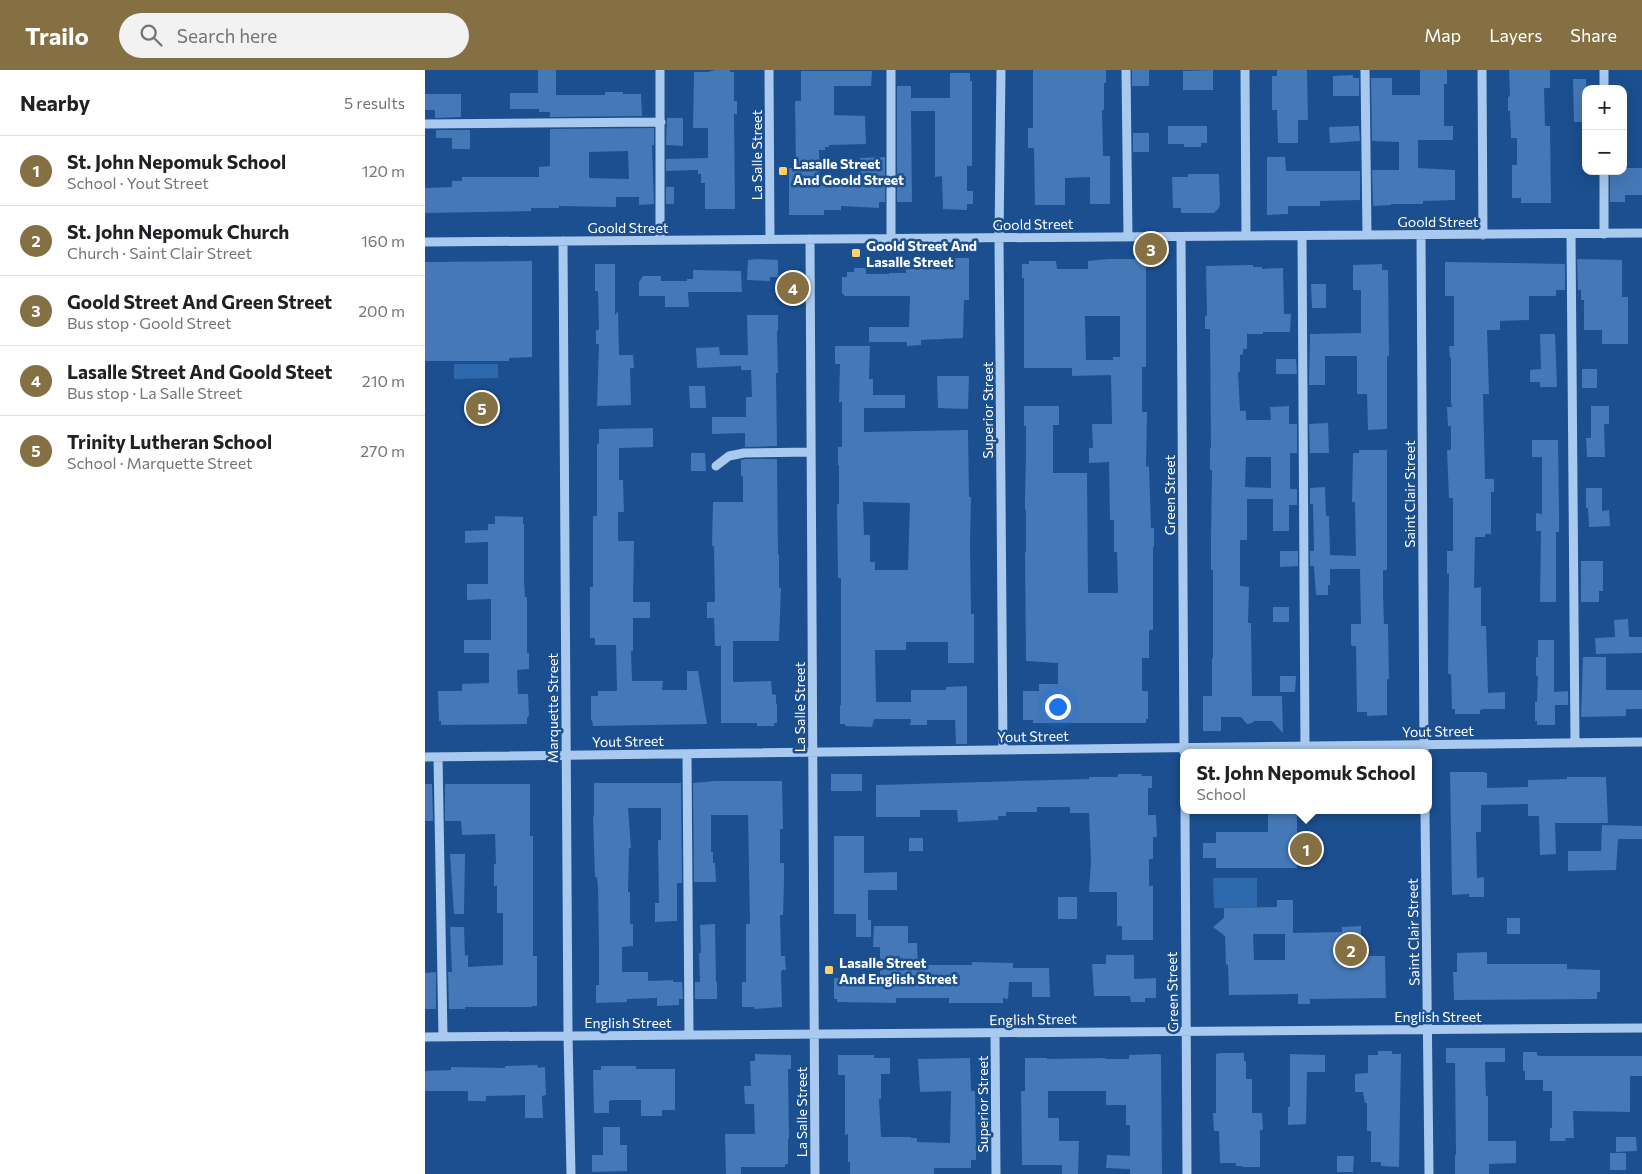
<!DOCTYPE html>
<html lang="en">
<head>
<meta charset="utf-8">
<style>
  :root { --surface:#fff; --page:#f2f2f2; --text:#202124; --muted:#757577; --line:#e0e0e0; --accent:#847042 }
  body { margin:0; font-family:Commissioner,sans-serif; background:var(--page); color:var(--text) }
  .controls { position:absolute; right:15px; top:15px; display:grid; overflow:hidden; border-radius:10px; box-shadow:0 5px 20px #0002 }
  .controls button { width:45px; height:45px; display:grid; place-items:center; padding:0; border:0; border-bottom:1px solid var(--line); background:var(--surface); color:var(--text); font:25px sans-serif }
  .you { position:absolute; left:632px; top:636px; width:18px; height:18px; margin:-12px; border:4px solid #fff; border-radius:50%; background:#1a73e8; box-shadow:0 0 0 8px #1a73e833 }
  .badge { display:grid; place-items:center; width:32px; height:32px; border-radius:50%; background:var(--accent); color:#fff; font-size:16px; font-weight:700 }
  .pin { position:absolute; translate:-50% -50%; border:2px solid #fff; box-shadow:0 1px 5px #0006 }
  .popup { position:absolute; left:755px; top:679px; width:252px; height:65px; box-sizing:border-box; display:grid; place-content:center; border-radius:10px; background:var(--surface); filter:drop-shadow(0 1px 4px #0005); font-size:16px; white-space:nowrap; color:var(--muted) }
  .popup b { font-size:19px; color:var(--text) }
  .popup::after { content:''; position:absolute; left:50%; top:100%; margin-left:-10px; border:10px solid transparent; border-top-color:var(--surface) }
  .list { margin:0; padding:0; list-style:none }
  h2 { display:flex; justify-content:space-between; align-items:center; height:65px; margin:0; padding:0 20px; font-size:21px }
  h2 small { font-size:16px; font-weight:400; color:var(--muted) }
  .list li { display:grid; grid-template-columns:32px 1fr auto; gap:15px; align-items:center; box-sizing:border-box; height:70px; padding:0 20px; border-top:1px solid var(--line) }
  .list b { display:block; font-size:19px; white-space:nowrap }
  .list p { margin:0; font-size:16px; white-space:nowrap; color:var(--muted) }
  .list em { font-size:16px; font-style:normal; color:var(--muted) }
  .icon { flex:none; width:28px; height:28px; fill:none; stroke:currentColor; stroke-width:2; stroke-linecap:round; stroke-linejoin:round }
  .map { position:relative; flex:none; width:1217px; height:1104px; overflow:hidden }
  header { display:flex; align-items:center; gap:30px; box-sizing:border-box; height:70px; padding:0 25px; background:var(--accent); color:#fff }
  header strong { font-size:24px }
  nav { display:flex; gap:28px; margin-inline-start:auto; font-size:18px }
  .search { width:350px; height:45px; background:var(--page); display:flex; align-items:center; gap:12px; box-sizing:border-box; padding:0 18px; border-radius:28px; color:var(--muted); font-size:19px }
  main { display:flex }
  aside { flex:1; background:var(--surface) }
  .map>svg:first-child { display:block }
  .green { fill:#2e69ad }
  .building { fill:#4478b7; fill-rule:evenodd }
  .lines { fill:none; stroke-linecap:round; stroke-linejoin:round }
  .minor { stroke:#a9c9ee; stroke-width:9 }
  .poi-dot { fill:#ffd166; stroke:#1b4f8f; stroke-width:2 }
  .labels { text-anchor:middle; dominant-baseline:central; stroke-width:5; stroke-linejoin:round; paint-order:stroke }
  .street-label { font-size:14px; fill:#fff; stroke:#1b4f8f }
  .poi-label { font-size:14px; font-weight:bold; fill:#fff; stroke:#1b4f8f; text-anchor:start }
</style>
</head>
<body>
<header>
<strong>Trailo</strong>
<div class="search"><svg class="icon" aria-label="search" viewBox="0 0 24 24"><circle cx="10" cy="10" r="6"/><path d="M15 15l6 6"/></svg>Search here</div>
<nav><a>Map</a><a>Layers</a><a>Share</a></nav>
</header>
<main>
<aside>
<h2>Nearby<small>5 results</small></h2>
<ul class="list">
<li><span class="badge">1</span><div><b>St. John Nepomuk School</b><p>School · Yout Street</p></div><em>120 m</em></li>
<li><span class="badge">2</span><div><b>St. John Nepomuk Church</b><p>Church · Saint Clair Street</p></div><em>160 m</em></li>
<li><span class="badge">3</span><div><b>Goold Street And Green Street</b><p>Bus stop · Goold Street</p></div><em>200 m</em></li>
<li><span class="badge">4</span><div><b>Lasalle Street And Goold Steet</b><p>Bus stop · La Salle Street</p></div><em>210 m</em></li>
<li><span class="badge">5</span><div><b>Trinity Lutheran School</b><p>School · Marquette Street</p></div><em>270 m</em></li>
</ul>
</aside>
<div class="map">
<svg width="1217" height="1104" viewBox="0 0 1217 1104">
  <rect width="100%" height="100%" fill="#1b4f8f"/>
  <path class="green" d="M29 294H73V308L29 309Z
    M788 808H832V837L789 838Z"/>
  <path class="building" d="M113 0H131V25H180V22H198V24H216L217 46 125 47V42H114V39H85V23H113Z
    M290 0H305V2H309V31H312V44H309L310 139H280V113H276V104H273V100L241 101V89L283 88V58H268L269 2H283Z
    M608 0H681V13H679V40H677L678 86H685V134H665V107L640 108V135H610L609 78H603V58H608Z
    M707 0H724V16H707Z
    M788 0V20H758V1Z
    M852 0H882L883 50H873V73H853L852 40H847V6H852Z
    M995 0H1022V14H1019V56H1028V70H993V98L1030 100V130L998 131V134H966V135L948 136 947 100H974V72L947 71 946 8H967V25H995Z
    M1084 0H1125V18H1119L1120 56H1125L1126 133H1096V128H1087V95H1092V68H1086L1085 41H1083V27L1085 26Z
    M376 1H447L446 16H409V45L440 46 441 74 404 75V77H400V80H394L395 109 433 108V102H436L435 88 460 87V132H454V138L416 136V140H399V145H364V98H371L370 31H376Z
    M525 3H545V11H547V96H542V121H548V134H542V140L518 139 517 106 510 107V41H486L487 132H472V16H486V28H525Z
    M928 5V8H934V26H908V6Z
    M1148 9H1161V52H1149Z
    M0 24H36V47L10 48V40H0Z
    M242 48H258V76L241 75Z
    M743 56H782V73H776V77H759V74H743Z
    M934 56 935 71 905 73 904 57Z
    M229 58V75H227L229 134 214 135V127H191V137L134 136V138H106V141L0 143V118L27 117V111H37V107H114V97L125 96V59ZM203 81 204 109 164 108V82Z
    M11 60H45V79H27V68H11Z
    M708 63H724V82H708Z
    M842 87H860L861 101H935V130L895 131V136H863V144L842 145Z
    M1198 98H1217V125H1200V132H1185V101H1198Z
    M763 104H794L795 135 793 139 789 143H756V138H748L747 107H763Z
    M241 117H249V134H241Z
    M510 188H544V230H539L538 268 496 270V275L482 276V272H444V257H484L485 226H419V224H417V207H422V202H429V198H441V204H464V203H481V199H510Z
    M331 189 353 190V207H345V211L322 210 323 190Z
    M683 189H721V297H717V342H722L721 397 724 396 726 458H729V477H728V560H724V588H717V621H723V649H721V653H608V650H598V621H614V614H633V593L601 591 600 482H601V440H600V428L601 386V356H599V336H634V355H628V403H662L663 523H693L692 482H689V450H685L684 392 664 393V378H668L667 354H687L686 305 647 306V298H599V208H597V194H604V191H631L632 199H663V191ZM660 246H695V287H688V290H661Z
    M1152 189 1197 190V227H1203V274H1177V260H1159V230H1156V220H1153Z
    M107 191V287L84 288V291H0V192Z
    M1020 192 1140 194V220H1131V226H1104V250L1075 251V260H1062L1064 324H1058L1060 409H1069V422H1066V464H1060V467H1050L1049 518 1056 517V556H1061L1063 623 1080 622V639H1058L1055 640V644H1030V639H1027L1026 604H1023L1024 504H1022V481H1028V428H1024L1022 380H1026V356H1023L1022 337H1027L1026 333V288H1025L1024 276H1029V226H1020Z
    M170 194H190V245L193 241 194 285H208L209 298H205L206 335 172 336 174 274H171V260H174L173 221H170Z
    M957 194V200H963L964 286H962V359L943 360 942 324H932V286H900V315H884L885 264 936 263V220H928V195Z
    M828 195V197H837V199L858 198 859 244H866L865 262H838V264H822V279H818V284L815 285V302H813L815 341H821V350H846L845 337 864 336V354H872V383H865V419H872V435H864V461H848V429H822V470H815V516L824 517 823 553H826L827 626H857L858 663 847 651H829L827 653 822 654 816 647H796V661H778V626H787V588H788V500H786V470L787 400H785V378H786L785 259H780V246H782L781 196ZM821 387H846V418L820 417Z
    M268 200 316 201 317 222H263L264 237H240V226H214V212L218 206H236V211H262V209H268Z
    M886 214H901V238H887Z
    M322 245H353V261H352L353 303H351L352 376 320 377V363L287 364V347H321V327H327L326 300H316V296L272 298 271 278 294 277 295 285H323Z
    M1115 264H1130L1132 317H1115V312H1105V300L1116 299Z
    M410 276H445L444 309H448V325H480V338H439V362L543 360 544 427H546L545 472 546 544H549V593H523V572H481V580H450L451 632H486V620H521V617L542 616V674H531L530 650H502V655H485L486 649H449L447 657 420 656V654H415V635H416V508H413L412 434H414V395H413V377H417V332H414L415 294H410ZM438 432 485 433 483 500H450V492H445V465H439Z
    M851 289H871L872 304H851Z
    M1157 299H1172V318H1157Z
    M512 306H544L543 339 513 338Z
    M264 316H280L281 338H265Z
    M1166 336H1184V354H1179L1180 387H1162L1161 368H1166Z
    M903 353 904 383H885L884 354Z
    M228 358V377L194 378V410H198L199 442H193V471H209L208 532H225V548H208V581H206L207 611H238L237 620H262V601H273L282 654 168 656 167 650H166V626H173V621H192L191 575H170V568H165V517H168V446H172V374H174V359Z
    M1107 370H1133L1134 444V462H1131V532H1115L1116 461H1111V443L1117 444V387H1107Z
    M934 380H962V500H958V524L959 554H963L964 609H962V645L942 646V642H932L931 576H927L926 574V554H936L935 499H905V515H903V525H891L889 498V496H885V481H889L888 434H885V418L900 417 901 446H904L905 485 931 486 930 432H927L928 383H934Z
    M266 383H280L281 401H266Z
    M320 389H352L353 484H354V518H356L354 571H308V612L346 611 347 624 351 625V634H352V653H349V656H332V653H296V576H290L289 548H282V532H290L289 477 287 475 288 432H318V406H316V390Z
    M1161 418H1177V441L1184 440 1185 456 1164 457 1163 438H1161Z
    M70 446 98 447V454H99V511L100 527H102V583H104V599L92 600 93 624H103L104 645 102 649V654L16 655V651H14L13 621H37V614L64 613V583H39V570H66V529L42 530V514H63V472L40 473V461L63 460V454H70Z
    M855 481H873V496L855 497Z
    M1156 491H1178V521H1174V532H1156Z
    M848 537H864V552H848Z
    M1203 549 1204 567H1217V583L1171 584 1170 568 1190 567 1189 550Z
    M1113 570H1129V622L1143 621V635H1130V655H1112V651H1110V632H1112L1113 606H1111V587H1113Z
    M1158 587H1181V620H1217V639H1201V646L1156 647Z
    M855 606H871L870 622H855Z
    M1025 702H1060V703H1062V718L1103 717V710L1142 709V707H1181L1183 753H1130L1131 784 1115 785 1114 746H1103V734L1056 735V762H1051L1052 808 1059 807V827H1044V824L1027 825Z
    M406 704H437V721H406Z
    M693 704H717L716 706H727V718H723V745H731L732 767H728V789H724V816H728V870H697V856H692V822H664L666 791 664 743H645V737H612V742H581V746H573V750L533 752 532 740H495V747H451V715L664 709V707H693Z
    M290 711H357L358 759H355V793H359V812L358 845H355L356 886H360L361 900H357L356 903 357 937 329 939V937H317V912H321V854H325L323 745H286V782H288V793H290L291 812H269L268 713Z
    M169 713H256L257 813H252V851L230 852V833H234L233 770H236V738H203L206 778H204L203 822H205V854H208V876L197 877V902H223V911L248 910V912H257L258 929H254V935L232 936V928L202 929V932L171 933V915H174V877L173 817 172 807H170L168 746H169Z
    M0 714H7L8 751H0Z
    M20 714H105V766H108V886H112V936H107V937H40V939H24L23 902H27L25 857H39L40 886 43 885V897L78 895V843H72V816H69V794H71L70 764 37 765 36 751H20Z
    M843 740H872V798H791V788H778V773H791V762H843Z
    M1177 755 1217 756V769H1193L1191 800 1143 801V781H1176Z
    M409 766H439V803L472 802V820H443V850H446V867H431V844H409Z
    M484 768H498V781H484Z
    M25 784H40L39 844H29Z
    M633 827H652V849H633Z
    M852 830H868V863L917 862V857L936 856V886H960L961 928 885 929V934H873V924L804 925 803 894 801 895 800 866 788 857 799 848V838L852 837ZM828 864H860V890H829Z
    M1082 848H1095V864H1082Z
    M290 854 291 912H292V929H270V912H275L274 883H276L275 855Z
    M449 856H483V873H492L493 895H547V892L588 893V898H624L625 927H607V912H584L583 929 578 928V933H524V928H471V933L412 932V929H409V908H455V877H448Z
    M1062 882V894H1142V899L1175 900V922H1172V929L1029 930 1028 902H1032V883Z
    M681 885H709V909L731 908V928H720V932H706L705 926H669L667 894H681Z
    M11 902V939H0V903Z
    M1021 978H1080V992H1060L1061 1026H1063V1071H1091V1093L1064 1094V1104H1030V1085H1031L1030 993H1021Z
    M953 981H967V984H976L974 1097 956 1096V1092H946V1061H942V1033H940L938 1022H930V1004L943 1003V985H953Z
    M1098 982H1112V985L1115 986H1217V1006H1205V1042L1148 1041 1149 1068H1140L1141 1071H1125V1058H1127V1021H1118V1010H1100V1001H1098Z
    M795 983H819V991H821V1009H827V1043H837L838 1060H835V1097H817V1096H811V1093H795L794 1061H789L788 1043H791V984Z
    M330 984 366 985V999H363L364 1068H363V1094H360V1097H316V1104H301L300 1064H330L329 1034H320L319 1016H326L325 991H330Z
    M733 984 736 985 737 1104H705V1099L681 1098 682 1085 705 1086V1055H701V1035H681V1021H623V1048H634V1071H654L653 1104H637V1095H597L596 1021H600V988H622V989L680 988V989H704V985Z
    M865 984 900 985V1002H882L881 1054 863 1055V1037H865Z
    M413 985H449V988H465V1004H456V1029H454L456 1067H486V1068H492V1072L525 1073 526 1021 495 1022 493 989 545 988 546 1021H550L551 1075V1090H546V1098H509V1104H425V1092H423V1064L420 1065V1005H413Z
    M112 995 113 998 120 997 121 1025 117 1026 118 1048H100V1025L61 1026V1031H43V1021H0V1001L26 1000V997L80 998V996Z
    M176 996H211V999H250V1040H237V1046H216V1030H187L184 1031V1043H169L168 1000H176Z
    M178 1057H195V1075H202V1101L167 1102V1085H178Z
    M1191 1067H1211L1212 1081 1191 1082Z
    M1185 1083H1201V1100H1185Z
    M912 1086H929L928 1102H912Z"/>
  <g class="lines">
    <path class="minor" d="M235 0V170
      M344 0 345 169
      M466 0V169
      M576 0 574 168 578 680
      M701 0 703 167
      M820 0 821 166
      M940 0 942 165
      M1057 0 1058 165
      M1179 0V19
      M0 54 236 52
      M1179 101V164
      M1146 164 1150 673
      M996 165 999 683
      M877 166 880 676
      M756 167 759 682
      M385 169 390 1104
      M138 171 143 966 146 1104
      M0 172 1217 163
      M291 396 304 386 319 383 386 382
      M262 684 264 965
      M0 687 1217 672
      M13 687 18 967
      M760 740 762 1104
      M1000 740 1004 1104
      M570 963 571 1104
      M0 967 1217 958"/>
  </g>
  <g class="poi-dot">
    <rect x="353" y="96" width="10" height="10" rx="2.5"/>
    <rect x="426" y="178" width="10" height="10" rx="2.5"/>
    <rect x="399" y="895" width="10" height="10" rx="2.5"/>
  </g>
  <g class="labels">
    <g class="street-label">
      <text transform="translate(331 85) rotate(-90)">La Salle Street</text>
      <text x="1013" y="151">Goold Street</text>
      <text transform="translate(608 154) rotate(-1)">Goold Street</text>
      <text x="203" y="157">Goold Street</text>
      <text transform="translate(562 340) rotate(-90)">Superior Street</text>
      <text transform="translate(984 424) rotate(-90)">Saint Clair Street</text>
      <text transform="translate(744 425) rotate(-90)">Green Street</text>
      <text transform="translate(374 637) rotate(-90)">La Salle Street</text>
      <text transform="translate(127 638) rotate(-90)">Marquette Street</text>
      <text transform="translate(1013 661) rotate(-1)">Yout Street</text>
      <text transform="translate(608 666) rotate(-1)">Yout Street</text>
      <text transform="translate(203 671) rotate(-1)">Yout Street</text>
      <text transform="translate(988 862) rotate(-91)">Saint Clair Street</text>
      <text transform="translate(747 922) rotate(-91)">Green Street</text>
      <text x="1013" y="946">English Street</text>
      <text transform="translate(608 949) rotate(-1)">English Street</text>
      <text x="203" y="952">English Street</text>
      <text transform="translate(557 1034) rotate(-90)">Superior Street</text>
      <text transform="translate(376 1042) rotate(-90)">La Salle Street</text>
    </g>
    <g class="poi-label">
      <text x="368" y="93">Lasalle Street<tspan x="368" dy="16">And Goold Street</tspan></text>
      <text x="441" y="175">Goold Street And<tspan x="441" dy="16">Lasalle Street</tspan></text>
      <text x="414" y="892">Lasalle Street<tspan x="414" dy="16">And English Street</tspan></text>
    </g>
  </g>
</svg>
<div class="controls">
<button>+</button>
<button>−</button>
</div>
<div class="you"></div>
<div class="pin badge" style="left:881px;top:779px">1</div>
<div class="popup"><b>St. John Nepomuk School</b>School</div>
<div class="pin badge" style="left:926px;top:880px">2</div>
<div class="pin badge" style="left:726px;top:179px">3</div>
<div class="pin badge" style="left:368px;top:218px">4</div>
<div class="pin badge" style="left:57px;top:338px">5</div>
</div>
</main>
</body>
</html>
